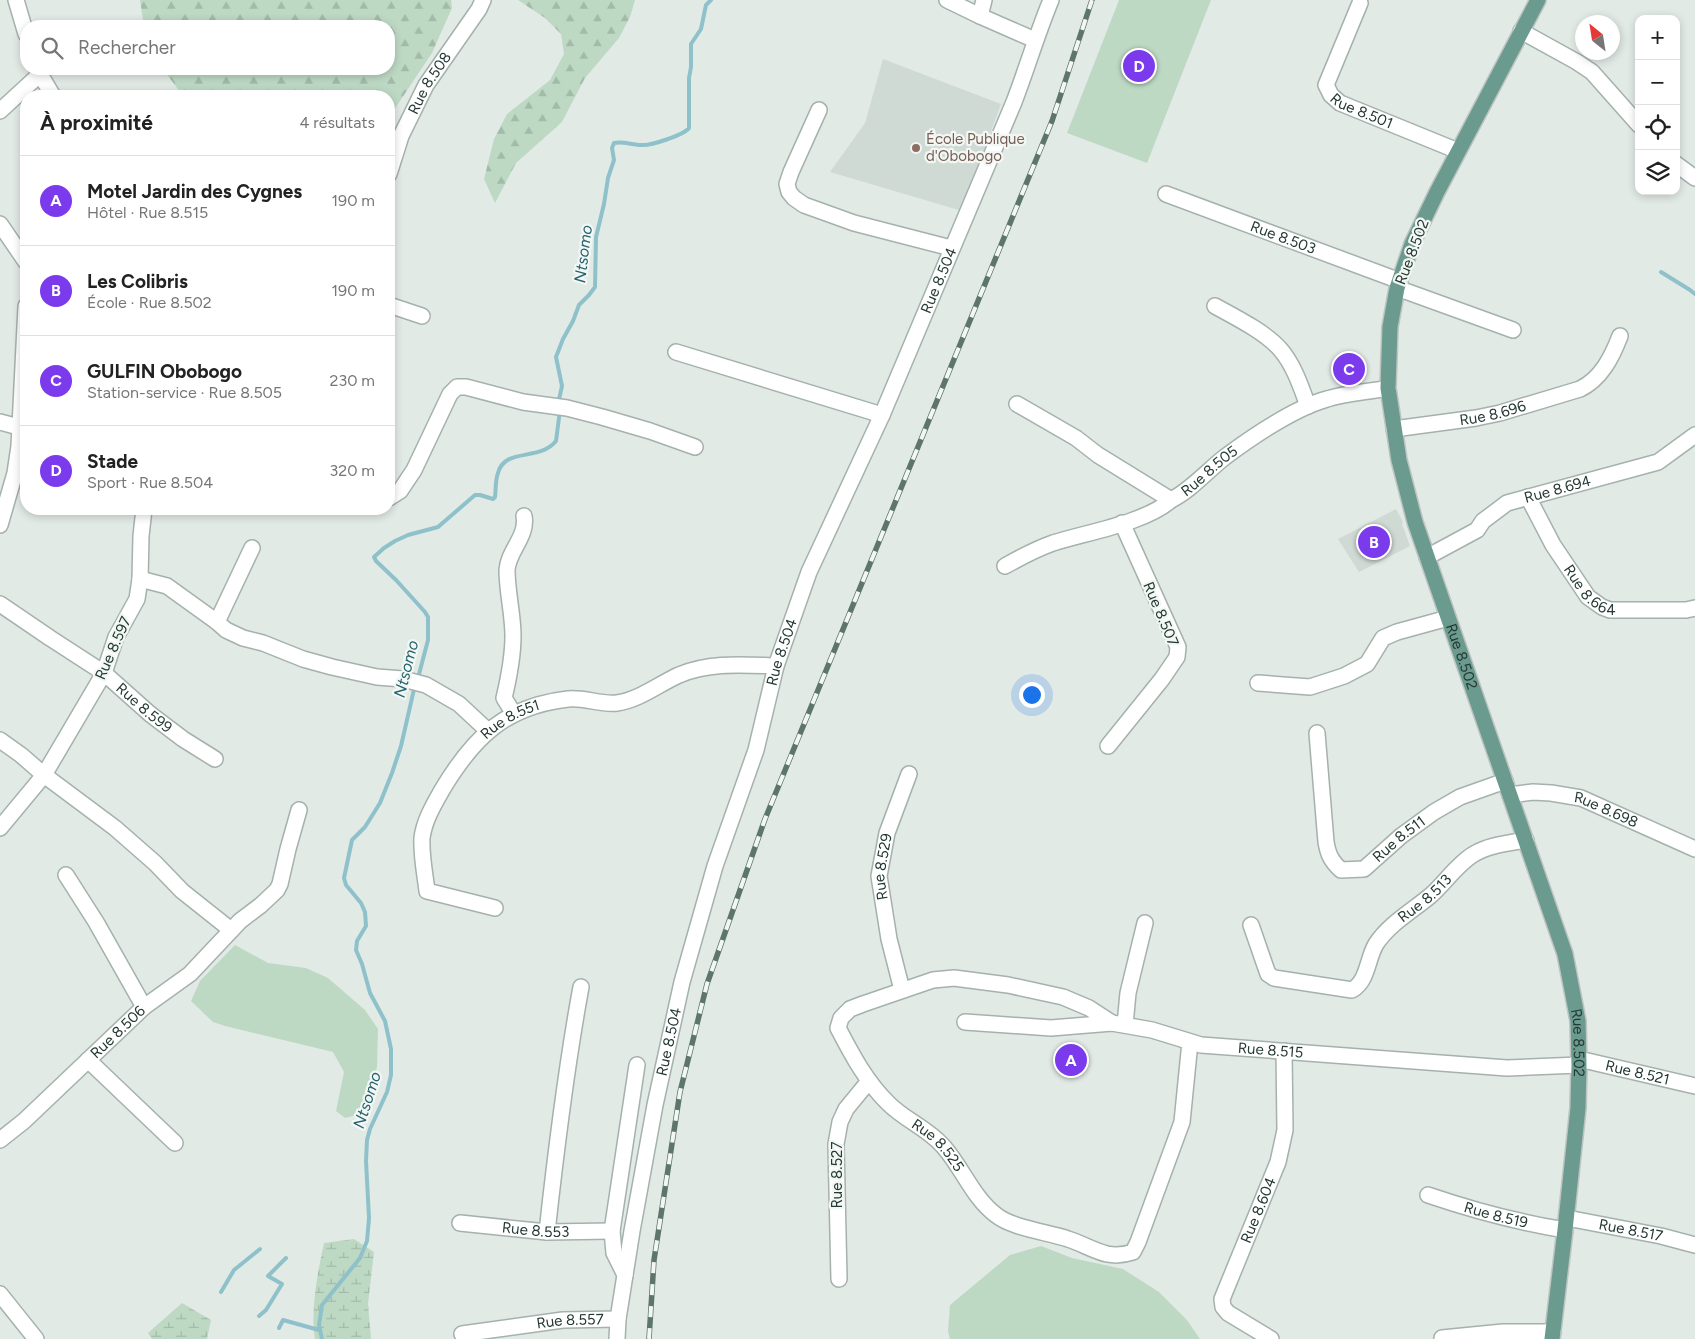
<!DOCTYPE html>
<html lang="fr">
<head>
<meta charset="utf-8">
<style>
  :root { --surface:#fff; --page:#f6f6f6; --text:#222; --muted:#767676; --line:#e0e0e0; --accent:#7c3aed }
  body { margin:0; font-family:Figtree,sans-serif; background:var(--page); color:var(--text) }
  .controls { position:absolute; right:15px; top:15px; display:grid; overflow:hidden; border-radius:10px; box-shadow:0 2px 8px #0003 }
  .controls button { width:45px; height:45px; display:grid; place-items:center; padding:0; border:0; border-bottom:1px solid var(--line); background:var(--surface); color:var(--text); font:25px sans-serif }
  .compass { position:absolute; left:1575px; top:15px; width:45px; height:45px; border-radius:50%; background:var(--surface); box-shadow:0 2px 8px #0003; rotate:330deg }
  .you { position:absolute; left:1031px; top:694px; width:18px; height:18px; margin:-12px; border:4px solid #fff; border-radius:50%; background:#1a73e8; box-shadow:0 0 0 8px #1a73e833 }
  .badge { display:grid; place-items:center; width:32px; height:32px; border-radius:50%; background:var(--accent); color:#fff; font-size:16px; font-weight:700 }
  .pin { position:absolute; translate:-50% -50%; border:2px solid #fff; box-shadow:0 1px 5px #0006 }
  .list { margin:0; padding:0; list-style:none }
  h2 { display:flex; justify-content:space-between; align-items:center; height:65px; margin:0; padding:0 20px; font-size:21px }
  h2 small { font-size:16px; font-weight:400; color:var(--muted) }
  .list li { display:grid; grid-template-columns:32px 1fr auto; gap:15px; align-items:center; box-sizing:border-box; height:90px; padding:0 20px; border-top:1px solid var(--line) }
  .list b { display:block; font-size:19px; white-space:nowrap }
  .list p { margin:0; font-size:16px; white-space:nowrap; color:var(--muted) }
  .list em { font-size:16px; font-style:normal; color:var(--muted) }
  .icon { flex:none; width:28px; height:28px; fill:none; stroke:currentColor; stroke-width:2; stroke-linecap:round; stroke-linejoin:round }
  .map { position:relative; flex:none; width:1695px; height:1339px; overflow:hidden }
  .search { position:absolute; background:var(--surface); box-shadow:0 2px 8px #0003; left:20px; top:20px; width:375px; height:55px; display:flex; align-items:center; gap:12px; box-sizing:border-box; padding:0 18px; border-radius:20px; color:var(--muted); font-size:19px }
  .panel { position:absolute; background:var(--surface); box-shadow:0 2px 8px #0003; left:20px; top:90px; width:375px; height:425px; border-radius:20px }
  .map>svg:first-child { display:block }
  .built { fill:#d0dad5 }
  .green { fill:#bdd9c4 }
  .forest { fill:url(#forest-firs) }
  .wetland { fill:url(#wetland-marsh) }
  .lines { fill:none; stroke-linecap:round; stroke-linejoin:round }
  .stream { stroke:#8fc1ca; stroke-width:4 }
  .minor-casing { stroke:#a5b1ad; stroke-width:18 }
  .major-casing { stroke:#bdc4c2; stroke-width:18 }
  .minor { stroke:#fff; stroke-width:15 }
  .major { stroke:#6b9b8e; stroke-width:15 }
  .rail-casing { stroke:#5e756e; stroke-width:5.5 }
  .rail { stroke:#f2f7f4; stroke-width:4; stroke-dasharray:11; stroke-linecap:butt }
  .education-dot { fill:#8d6e63; stroke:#f2f7f4; stroke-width:2 }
  .labels { text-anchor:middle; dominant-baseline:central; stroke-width:4.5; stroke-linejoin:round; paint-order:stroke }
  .street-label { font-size:15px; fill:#243933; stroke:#f2f7f4 }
  .education-label { font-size:15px; fill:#785e54; stroke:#f2f7f4; text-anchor:start }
  .water-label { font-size:16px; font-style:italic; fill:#24626e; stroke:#f2f7f4 }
</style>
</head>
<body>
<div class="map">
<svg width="1695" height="1339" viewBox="0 0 1695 1339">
  <defs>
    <pattern id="forest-firs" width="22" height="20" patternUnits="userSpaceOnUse" patternTransform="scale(1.25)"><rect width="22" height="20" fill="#bdd9c4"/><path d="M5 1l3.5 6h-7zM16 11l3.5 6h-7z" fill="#a2bba9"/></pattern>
    <pattern id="wetland-marsh" width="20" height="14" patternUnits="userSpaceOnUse" patternTransform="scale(1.25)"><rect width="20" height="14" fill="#bdd9c4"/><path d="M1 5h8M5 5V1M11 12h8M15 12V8" fill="none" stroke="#a2bba9"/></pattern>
  </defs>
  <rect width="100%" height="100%" fill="#e2eae6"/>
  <path class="built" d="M883 59 1001 104 962 211 830 172 865 123Z
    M1396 509 1403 522 1402 524 1410 546 1359 572 1338 539Z"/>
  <path class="green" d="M1119 0H1211L1147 163 1067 133Z
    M235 945 268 963 306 968 328 978 365 1010 378 1029 377 1067 368 1104 357 1115 345 1118 336 1111 344 1072 333 1052 225 1026 213 1022 191 1001 200 981Z
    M1041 1246 1072 1258 1123 1269 1159 1292 1187 1320 1200 1339H950L948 1331 950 1305 1010 1255Z"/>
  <path class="forest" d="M140 0H451L452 8 432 53 392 113 389 114V96H183L163 69H389V26H144Z
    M518 0H635L630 17 619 38 585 78 562 122 516 163 495 203 484 179 494 139 507 114 550 80 564 54 561 34 545 18Z"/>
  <path class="wetland" d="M354 1239 374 1252 368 1304 371 1339H315C310 1312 318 1270 324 1243Z
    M182 1303 211 1320 207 1339H152L148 1333Z"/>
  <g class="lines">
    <path class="stream" d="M1661 272 1690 290 1695 294
      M558 404 562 386 556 357 563 339 573 321 579 305 589 295 595 287 596 237 604 204 608 178 614 160 612 148 614 143C624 141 632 145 642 145 650 146 684 135 689 128V78L691 67V44L701 29 706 5 711 0
      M418 678 428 640V617L425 612 396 580 376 561 374 557 384 548 395 541 408 535 438 527 475 495H480L493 499 495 497C496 490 495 481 498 473 505 447 539 462 556 441L560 410
      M221 1292 234 1270 260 1249
      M259 1316 266 1310 282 1284 268 1276 286 1258
      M279 1328 283 1320 319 1330
      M322 1339 319 1325 322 1305 360 1258 367 1241 369 1218 366 1161 367 1140 370 1129 387 1092 391 1075V1049L385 1021 370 993 362 964 356 950 357 941 366 926 365 912 361 903 346 885 344 878 352 840 365 827 380 803 392 773 401 746 415 685"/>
    <defs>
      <g id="minor">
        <path d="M16 0 26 34"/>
        <path d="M947 0 980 16 1035 40"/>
        <path id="s1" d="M1360 3 1326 85 1331 95 1340 103 1458 151"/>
        <path d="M980 16 984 0"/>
        <path d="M1521 31 1577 62 1592 72 1639 125"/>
        <path d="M37 69 53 96"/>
        <path d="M819 110 791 172 787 184 789 192 794 198 804 205 854 223 951 248"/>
        <path d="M0 111 39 75"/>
        <path d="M1676 164 1695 178"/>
        <path id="s2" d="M389 174 401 136 426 85 479 9 483 0"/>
        <path id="s3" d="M1166 194 1400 281"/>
        <path d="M0 224 26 262"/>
        <path d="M1397 288 1513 330"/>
        <path d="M389 305 422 316"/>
        <path d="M1215 306C1235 317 1265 332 1280 349 1294 365 1301 387 1308 406"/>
        <path d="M676 352 882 415"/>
        <path id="s4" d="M1017 404 1076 438 1098 455 1171 500C1191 490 1207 471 1225 457 1252 437 1295 408 1327 399 1346 393 1368 392 1388 388"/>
        <path d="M0 422 26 429"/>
        <path id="s5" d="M1394 429 1476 418 1500 413 1580 389C1601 379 1612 357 1620 336"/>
        <path id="s6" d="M1528 497 1553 545 1588 597 1602 607 1610 610H1686L1695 608"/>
        <path d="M389 498 400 491 414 470 450 394 457 387H466L523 402 567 408 602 417 650 431 695 447"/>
        <path d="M144 509 141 536 140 579 137 599 116 637 104 673 44 775 115 828 155 863 182 891 231 930"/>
        <path d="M0 525 15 473 19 446 26 306"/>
        <path id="s7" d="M1427 557 1477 530 1483 521 1507 503 1658 462 1695 435"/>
        <path d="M1005 566C1021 557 1036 549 1053 543 1088 532 1145 523 1171 500"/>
        <path d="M140 579 167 586 217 622 226 630 243 638 263 643 303 659 332 667 377 677 403 679 426 685 459 704 488 731"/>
        <path id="s8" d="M0 604 50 638 104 673 150 714 183 739 215 759"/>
        <path d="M217 622 252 548"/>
        <path d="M1258 683 1310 687 1344 676 1367 664 1383 638 1397 632 1448 618"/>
        <path d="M514 714 504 698C509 677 513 657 513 636 513 614 507 592 507 570 508 551 528 536 524 516"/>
        <path id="s9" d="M1317 733 1326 842C1328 854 1331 861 1341 870L1364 869 1401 836 1434 812 1460 797 1505 781"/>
        <path d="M0 740 21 755 44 775 0 828"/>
        <path d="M1108 746 1162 679 1177 657 1178 647 1122 523"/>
        <path id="s10" d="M1510 795 1533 792 1551 793 1581 798 1695 849"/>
        <path id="s11" d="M495 908 427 891C425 874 421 855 422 838 424 821 434 804 442 790 473 738 505 706 568 699 584 697 601 705 617 703 639 700 659 684 679 675 710 662 743 665 776 666"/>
        <path id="s12" d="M1251 925 1268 974 1274 978 1352 990C1368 981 1367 959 1376 944 1389 924 1412 911 1430 896 1445 883 1457 864 1474 854 1489 845 1509 843 1526 840"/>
        <path id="s13" d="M902 990 889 939 879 876 887 833 909 774"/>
        <path d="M144 1007 190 974 240 921 261 905 277 890 280 884 288 849 299 810"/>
        <path id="s14" d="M965 1022 1051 1028 1112 1023 1152 1030 1201 1045 1507 1068 1579 1065"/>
        <path id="s15" d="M1112 1023 1089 1008 1063 997 1008 985 954 978 933 980 863 1004 850 1009 841 1018 838 1028C852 1055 867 1083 889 1104 905 1120 927 1128 943 1146 962 1167 973 1198 996 1215 1012 1228 1047 1232 1068 1239 1081 1243 1094 1251 1107 1254 1117 1256 1124 1255 1133 1252L1138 1242 1182 1122 1190 1042"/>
        <path d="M1125 1025 1128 993 1145 923"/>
        <path id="s16" d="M1579 1059 1695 1086"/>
        <path d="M88 1060 175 1143"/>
        <path id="s17" d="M0 1140 24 1121 144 1007 96 922 66 875"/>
        <path id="s18" d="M1428 1195C1475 1211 1516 1222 1565 1230"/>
        <path id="s19" d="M1567 1218 1661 1236 1695 1245"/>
        <path id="s20" d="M460 1223 547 1232 612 1231"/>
        <path d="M547 1232C556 1150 566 1068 581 987"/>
        <path d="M625 1275 614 1253 612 1231 637 1065"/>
        <path d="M839 1279 836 1144 840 1122 846 1109 869 1081"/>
        <path d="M0 1294 36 1339"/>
        <path id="s21" d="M462 1334 563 1320 618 1319"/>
        <path d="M1442 1338 1503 1332H1553"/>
        <path id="s22" d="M617 1339 618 1319 632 1231 655 1105 682 982 715 866 756 750 776 666 809 572 882 415 1014 102C1027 68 1037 34 1051 0"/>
        <path id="s23" d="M1271 1339 1228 1313 1223 1307 1222 1299 1278 1162 1285 1130 1284 1051"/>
      </g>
      <g id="major">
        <path id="s24" d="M1538 0 1437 192 1412 244 1397 288 1390 327 1388 388 1399 460 1415 522 1565 954 1578 1021 1579 1065 1578 1108 1565 1230 1552 1339"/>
      </g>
    </defs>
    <use href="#minor" class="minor-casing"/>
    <use href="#major" class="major-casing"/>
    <use href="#minor" class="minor"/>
    <use href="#major" class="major"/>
    <defs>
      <path id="rail" d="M649 1339 654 1260 680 1092 707 984 765 819 1052 121 1092 0"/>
    </defs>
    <use href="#rail" class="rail-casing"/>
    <use href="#rail" class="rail"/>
  </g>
  <circle class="education-dot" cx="916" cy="148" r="5"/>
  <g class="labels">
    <g class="street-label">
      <text stroke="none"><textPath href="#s2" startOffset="100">Rue 8.508</textPath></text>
      <text stroke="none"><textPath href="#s1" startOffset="135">Rue 8.501</textPath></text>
      <text stroke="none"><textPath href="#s3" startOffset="125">Rue 8.503</textPath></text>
      <text transform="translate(1412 252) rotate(-69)">Rue 8.502</text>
      <text stroke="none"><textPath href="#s22" startOffset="1112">Rue 8.504</textPath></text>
      <text stroke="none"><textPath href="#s5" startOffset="100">Rue 8.696</textPath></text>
      <text stroke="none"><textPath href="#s4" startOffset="230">Rue 8.505</textPath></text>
      <text stroke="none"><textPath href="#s7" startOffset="150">Rue 8.694</textPath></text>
      <text stroke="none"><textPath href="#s6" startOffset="114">Rue 8.664</textPath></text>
      <text transform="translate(1161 614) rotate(67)">Rue 8.507</text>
      <text transform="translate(113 648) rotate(-66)">Rue 8.597</text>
      <text stroke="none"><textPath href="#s22" startOffset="708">Rue 8.504</textPath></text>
      <text stroke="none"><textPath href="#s24" startOffset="701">Rue 8.502</textPath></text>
      <text stroke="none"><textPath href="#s8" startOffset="178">Rue 8.599</textPath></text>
      <text stroke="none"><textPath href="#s11" startOffset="276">Rue 8.551</textPath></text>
      <text stroke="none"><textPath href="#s10" startOffset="99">Rue 8.698</textPath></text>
      <text stroke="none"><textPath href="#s9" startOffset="211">Rue 8.511</textPath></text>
      <text stroke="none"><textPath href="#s13" startOffset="126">Rue 8.529</textPath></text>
      <text stroke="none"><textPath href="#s12" startOffset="258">Rue 8.513</textPath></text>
      <text stroke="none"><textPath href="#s17" startOffset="160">Rue 8.506</textPath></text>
      <text stroke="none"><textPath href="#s22" startOffset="302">Rue 8.504</textPath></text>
      <text stroke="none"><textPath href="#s24" startOffset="1106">Rue 8.502</textPath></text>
      <text stroke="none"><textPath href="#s14" startOffset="309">Rue 8.515</textPath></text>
      <text stroke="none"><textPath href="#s16" startOffset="60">Rue 8.521</textPath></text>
      <text stroke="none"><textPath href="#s15" startOffset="455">Rue 8.525</textPath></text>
      <text transform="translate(837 1175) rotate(-90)">Rue 8.527</text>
      <text stroke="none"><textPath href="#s23" startOffset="162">Rue 8.604</textPath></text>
      <text stroke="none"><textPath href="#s18" startOffset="71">Rue 8.519</textPath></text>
      <text stroke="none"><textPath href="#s20" startOffset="76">Rue 8.553</textPath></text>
      <text stroke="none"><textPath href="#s19" startOffset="65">Rue 8.517</textPath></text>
      <text stroke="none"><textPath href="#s21" startOffset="109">Rue 8.557</textPath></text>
    </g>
    <g class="education-label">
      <text x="926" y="139">École Publique<tspan x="926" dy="17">d'Obobogo</tspan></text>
    </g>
    <g class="water-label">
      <text transform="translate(583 254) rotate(-83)">Ntsomo</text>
      <text transform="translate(406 669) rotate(-76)">Ntsomo</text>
      <text transform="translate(367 1100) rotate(-72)">Ntsomo</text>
    </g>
  </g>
</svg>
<div class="controls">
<button>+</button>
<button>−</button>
<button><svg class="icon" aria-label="locate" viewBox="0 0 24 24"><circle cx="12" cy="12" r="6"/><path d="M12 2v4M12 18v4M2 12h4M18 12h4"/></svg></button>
<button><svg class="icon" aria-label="layers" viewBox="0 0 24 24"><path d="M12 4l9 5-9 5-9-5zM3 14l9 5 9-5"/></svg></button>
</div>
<svg class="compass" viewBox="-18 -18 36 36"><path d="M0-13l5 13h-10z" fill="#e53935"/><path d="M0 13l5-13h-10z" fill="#767676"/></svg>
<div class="you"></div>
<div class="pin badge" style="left:1071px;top:1060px">A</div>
<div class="pin badge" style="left:1374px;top:542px">B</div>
<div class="pin badge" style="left:1349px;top:369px">C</div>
<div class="pin badge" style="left:1139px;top:66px">D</div>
<div class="search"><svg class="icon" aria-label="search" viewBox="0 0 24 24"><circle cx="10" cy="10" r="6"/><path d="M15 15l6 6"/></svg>Rechercher</div>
<section class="panel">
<h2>À proximité<small>4 résultats</small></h2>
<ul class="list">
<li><span class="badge">A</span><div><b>Motel Jardin des Cygnes</b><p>Hôtel · Rue 8.515</p></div><em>190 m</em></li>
<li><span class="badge">B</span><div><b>Les Colibris</b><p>École · Rue 8.502</p></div><em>190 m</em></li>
<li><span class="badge">C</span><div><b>GULFIN Obobogo</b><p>Station-service · Rue 8.505</p></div><em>230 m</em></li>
<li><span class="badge">D</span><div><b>Stade</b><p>Sport · Rue 8.504</p></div><em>320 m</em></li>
</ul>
</section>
</div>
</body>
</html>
